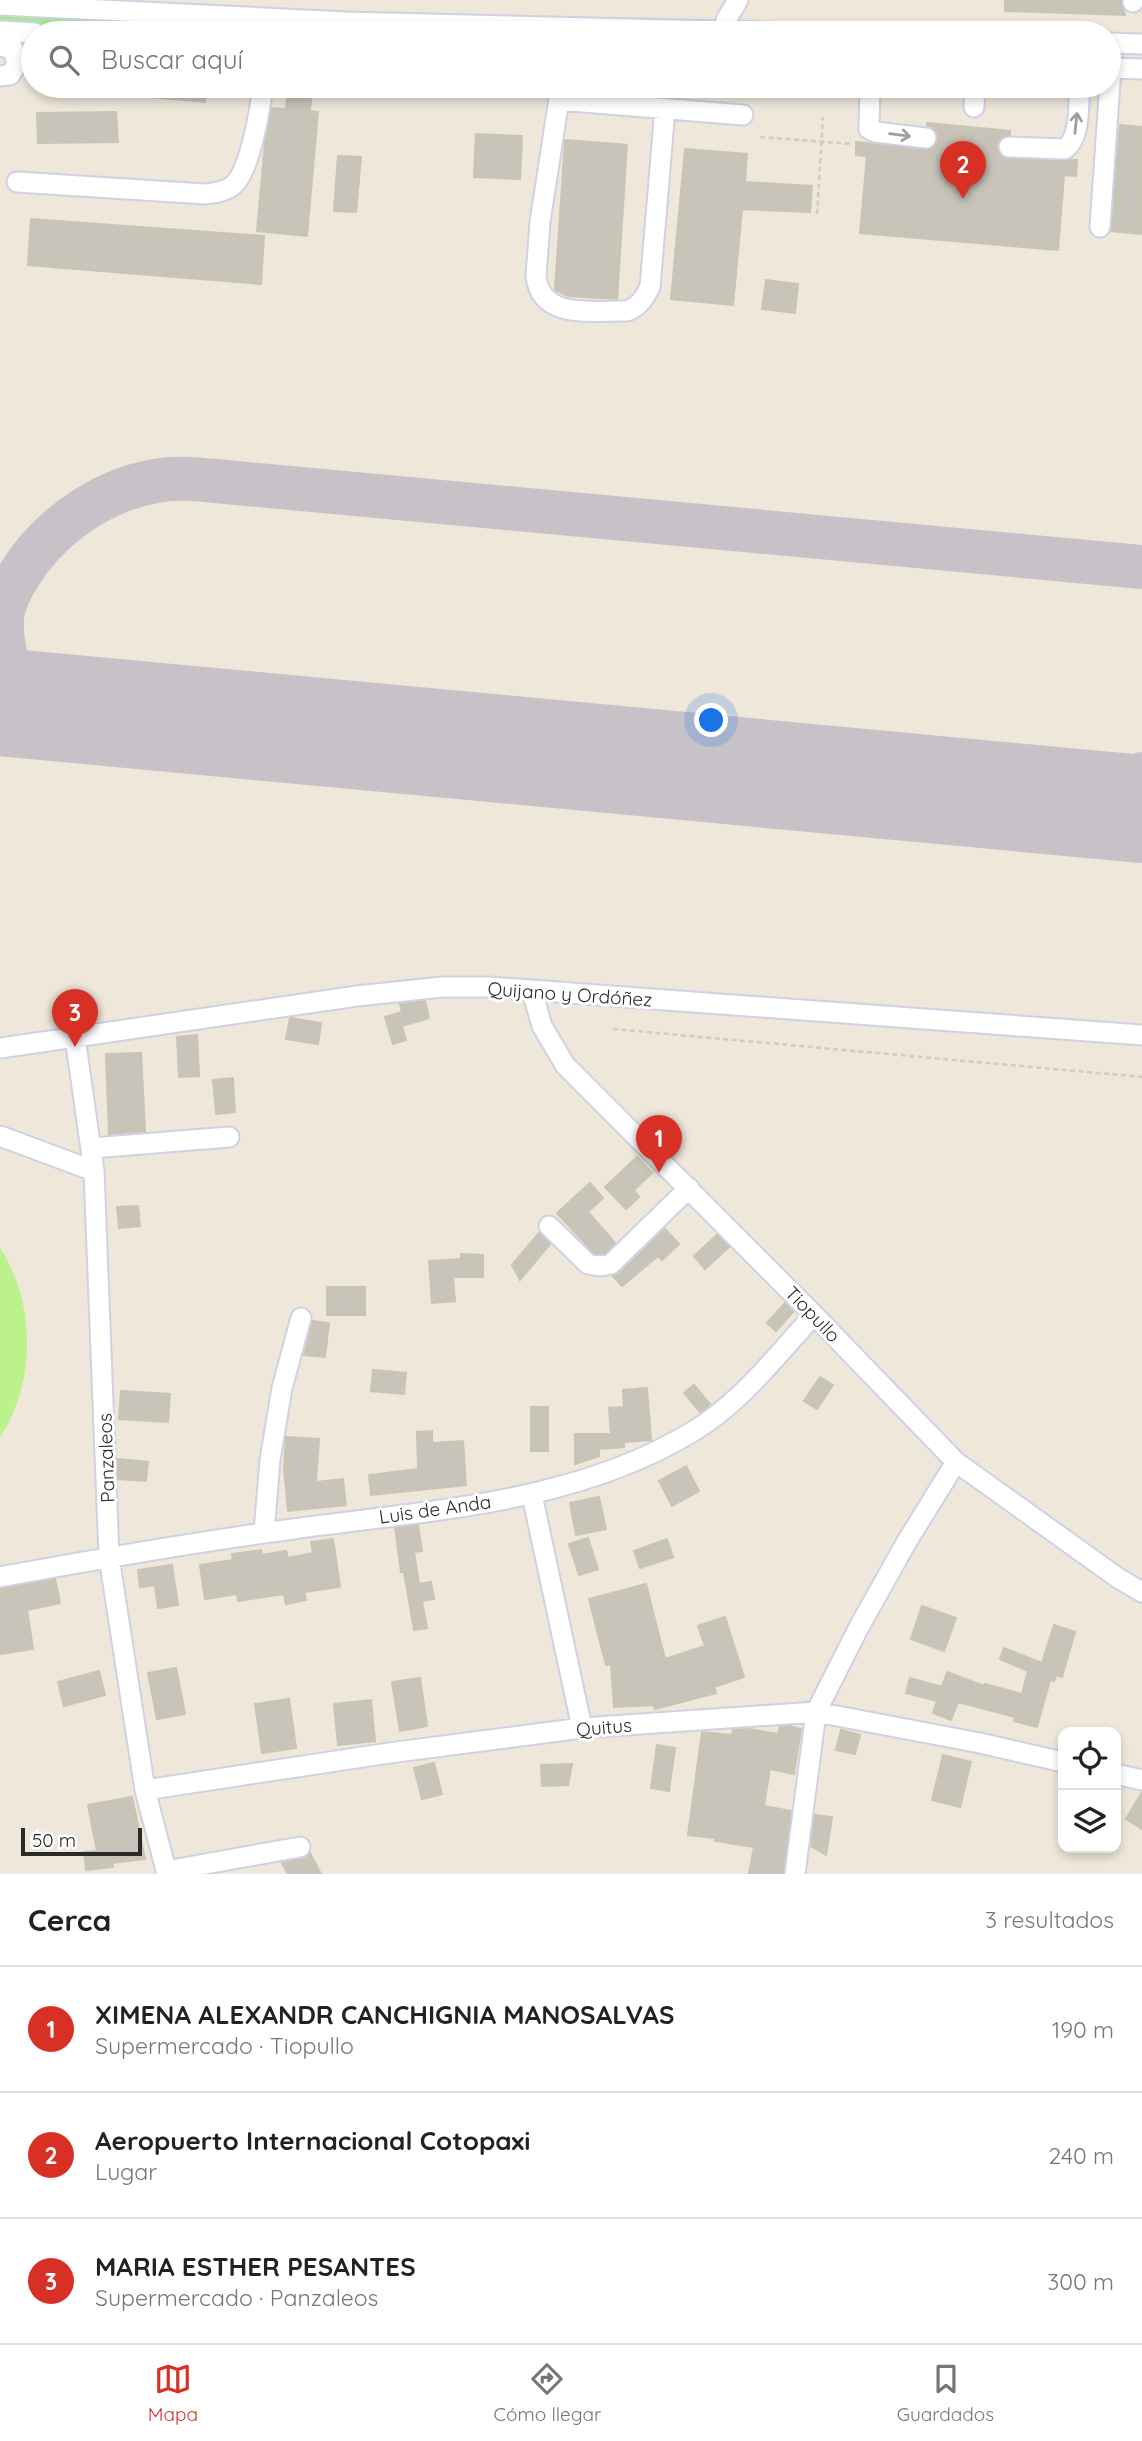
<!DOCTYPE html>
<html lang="es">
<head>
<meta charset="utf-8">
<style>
  :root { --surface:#fff; --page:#f6f6f6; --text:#222; --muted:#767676; --line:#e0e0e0; --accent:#d93025 }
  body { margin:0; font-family:Quicksand,sans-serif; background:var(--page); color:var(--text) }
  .controls { position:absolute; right:21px; bottom:21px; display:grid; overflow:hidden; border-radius:14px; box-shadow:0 4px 10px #0003 }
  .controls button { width:63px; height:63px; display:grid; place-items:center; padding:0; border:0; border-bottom:2px solid var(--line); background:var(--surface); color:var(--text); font:35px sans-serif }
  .scale { position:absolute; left:21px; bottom:18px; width:121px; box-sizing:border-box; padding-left:7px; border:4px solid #2a2a2a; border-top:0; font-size:19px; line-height:24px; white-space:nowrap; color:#2a2a2a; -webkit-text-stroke:5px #fff; paint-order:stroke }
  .you { position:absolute; left:712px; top:721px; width:24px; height:24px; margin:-18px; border:5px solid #fff; border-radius:50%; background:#1a73e8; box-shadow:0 0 0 10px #1a73e833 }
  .badge { display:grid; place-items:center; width:46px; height:46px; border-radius:50%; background:var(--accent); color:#fff; font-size:23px; font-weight:700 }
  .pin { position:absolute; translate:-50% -58px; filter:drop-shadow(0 2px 4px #0008) }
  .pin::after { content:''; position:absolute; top:37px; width:24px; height:21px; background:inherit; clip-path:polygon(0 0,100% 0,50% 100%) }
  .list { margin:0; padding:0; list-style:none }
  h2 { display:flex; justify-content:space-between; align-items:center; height:91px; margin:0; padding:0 28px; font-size:30px }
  h2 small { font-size:23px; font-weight:400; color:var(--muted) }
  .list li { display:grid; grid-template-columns:46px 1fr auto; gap:21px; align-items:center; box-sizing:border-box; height:126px; padding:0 28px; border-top:2px solid var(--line) }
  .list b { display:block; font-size:26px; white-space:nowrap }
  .list p { margin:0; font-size:23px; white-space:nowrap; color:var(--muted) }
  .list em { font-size:23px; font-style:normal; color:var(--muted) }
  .icon { flex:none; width:38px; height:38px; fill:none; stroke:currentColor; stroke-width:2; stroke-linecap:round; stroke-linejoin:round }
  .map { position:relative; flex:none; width:1142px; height:1874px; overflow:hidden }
  .search { position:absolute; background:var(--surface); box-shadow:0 4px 10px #0003; left:21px; right:21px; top:21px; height:77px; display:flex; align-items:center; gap:18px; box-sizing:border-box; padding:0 24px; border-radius:38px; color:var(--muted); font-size:26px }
  .sheet { height:469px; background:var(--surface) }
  nav { display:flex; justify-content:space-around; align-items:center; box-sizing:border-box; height:98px; border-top:2px solid var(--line); background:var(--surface); font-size:19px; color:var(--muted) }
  nav a { display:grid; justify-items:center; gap:4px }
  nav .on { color:var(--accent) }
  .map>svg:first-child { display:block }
  .green { fill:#a6e991 }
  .pitch { fill:#bcf28c }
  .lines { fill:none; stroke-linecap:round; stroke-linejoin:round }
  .taxiway { stroke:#c6c2c8; stroke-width:44 }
  .runway { stroke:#c6c2c8; stroke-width:108 }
  .building { fill:#c9c4ba; stroke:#c9c4b4; stroke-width:2 }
  .minor-tunnel { stroke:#c7c1b7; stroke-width:19; stroke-dasharray:19 10; stroke-linecap:butt }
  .minor-casing { stroke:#cfd1e4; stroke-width:23 }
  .path { stroke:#ccc; stroke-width:2.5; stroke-dasharray:5 3.5; stroke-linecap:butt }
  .minor { stroke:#fff; stroke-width:19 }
  .oneway { stroke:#9f9f9f }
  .labels { text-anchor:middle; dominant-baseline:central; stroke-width:6; stroke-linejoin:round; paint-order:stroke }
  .street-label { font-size:19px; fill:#2a2a2a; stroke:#fff }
</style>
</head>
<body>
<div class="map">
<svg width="1142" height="1874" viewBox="0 0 1142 1874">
  <rect width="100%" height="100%" fill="#eee7da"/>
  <path class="green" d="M0 13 255 23V33H192L0 26Z
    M277 24 531 33H276Z"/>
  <path class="pitch" d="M0 1248C36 1302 36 1384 0 1437Z"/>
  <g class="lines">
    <path class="taxiway" d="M24 705C11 677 0 648 2 617 5 595 18 576 30 559 61 519 106 490 155 481 175 477 195 479 215 481L1142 567
      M1030 798C1069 799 1110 799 1142 774"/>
    <path class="runway" d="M0 702 1142 809"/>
  </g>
  <path class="building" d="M1005 0H1121L1125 15 1005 11Z
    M131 86H207L205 102 130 95Z
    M288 86H312L310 111 318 112 307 236 257 231 265 143 272 108 286 109Z
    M116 112 118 142 38 143 37 113Z
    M927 123 1010 131V135L1003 137 997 146 999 153 1008 159 1077 160 1076 176 1064 175 1058 250 860 233 867 156 856 155V142L930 149 936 145 938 139 937 133 927 126Z
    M1120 125 1142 127V234L1111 231Z
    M476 134 522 136 520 179 474 177Z
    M565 140 627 145 617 299 568 296 555 290Z
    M685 149 747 154 745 182 812 186 810 212 742 209 733 305 671 299Z
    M338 156 361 157 356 212 334 211Z
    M31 219 264 236 261 284 28 265Z
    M766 280 798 284 795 313 762 309Z
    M425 1001 429 1018 402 1026 406 1040 393 1044 385 1017 402 1012 400 1004Z
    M290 1018 321 1023 318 1044 286 1039Z
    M197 1035 199 1076 179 1077 177 1037Z
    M141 1053 145 1131 109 1134 106 1054Z
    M233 1078 235 1112 216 1114 213 1080Z
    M637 1157 652 1173 634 1190 639 1197 626 1209 605 1187Z
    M590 1183 603 1198 588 1212 615 1243 605 1253 600 1254 594 1253 557 1213Z
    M138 1206 140 1226 119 1228 117 1207Z
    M665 1229 679 1244 662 1260 658 1256 622 1286 613 1276 620 1273Z
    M539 1233 550 1244 520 1280 512 1265Z
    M717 1235 729 1247 705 1269 694 1256Z
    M461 1254 483 1255V1277H453L455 1301 432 1303 429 1261 461 1259Z
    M327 1287H365V1315H327Z
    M785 1303 793 1312 776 1331 767 1323Z
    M313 1321 329 1323 325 1357 304 1355Z
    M373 1370 406 1373 404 1394 371 1391Z
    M820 1377 833 1385 817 1409 804 1401Z
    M694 1385 710 1404 700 1412 684 1393Z
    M647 1388 651 1440 624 1442V1447L599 1449V1456L575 1464V1434H611L609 1408 624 1407 623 1390Z
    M121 1391 170 1394 168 1422 119 1419Z
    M531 1407H548V1451H531Z
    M432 1431V1443L463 1441 466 1485 371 1495 369 1475 418 1469 417 1432Z
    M286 1437 319 1439 316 1482 343 1479 346 1505 288 1511 284 1469Z
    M117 1459 148 1462 146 1481 118 1479Z
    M686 1466 699 1491 672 1506 659 1481Z
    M599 1497 606 1529 576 1535 570 1503Z
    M418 1525 422 1551 414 1552 419 1584 431 1582 434 1599 422 1601 427 1628 414 1630 404 1572H401L395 1528Z
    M588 1538 598 1569 579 1575 569 1544Z
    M333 1539 340 1587 304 1592 306 1600 286 1604 284 1594 238 1601 237 1594 205 1599 200 1565 233 1560 232 1554 261 1550 262 1555 286 1551 288 1558 313 1553 311 1542Z
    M667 1539 673 1557 640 1568 634 1551Z
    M172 1565 178 1605 158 1608 155 1585 140 1587 138 1570Z
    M55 1579 60 1603 27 1610 33 1649 0 1654V1589Z
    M646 1584 665 1659 705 1646 698 1626 725 1617 744 1677 714 1687 716 1693 655 1709 654 1705 614 1707 611 1664 606 1665 589 1599Z
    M922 1606 956 1618 944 1651 911 1639Z
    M1054 1625 1075 1632 1062 1677 1056 1675 1054 1681 1050 1680 1037 1727 1014 1721 1015 1717 958 1702 951 1720 933 1713 937 1701 906 1693 910 1678 942 1687 947 1672 984 1686 985 1684 1022 1694 1028 1671 1000 1659 1004 1648 1042 1663Z
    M176 1668 185 1714 157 1719 148 1673Z
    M99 1671 105 1695 64 1706 58 1682Z
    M420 1678 427 1726 400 1731 392 1682Z
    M289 1699 296 1748 262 1753 255 1704Z
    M371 1700 375 1741 338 1745 334 1704Z
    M789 1726 801 1729 794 1774 770 1769 764 1806 791 1811 783 1874H749L754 1847 715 1841V1838L688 1835 702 1732 732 1735 733 1730 749 1729 778 1734 780 1727Z
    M841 1730 860 1735 855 1754 836 1750Z
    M657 1745 675 1748 669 1791 651 1788Z
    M943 1755 971 1762 960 1807 932 1800Z
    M434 1763 442 1794 422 1799 414 1768Z
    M572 1764 568 1785 542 1786 541 1765Z
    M1142 1792V1829L1126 1819Z
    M132 1797 145 1859 112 1863 113 1867 86 1870 84 1852 97 1851 88 1805Z
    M815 1815 832 1817 826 1855 811 1846Z
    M310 1853 321 1874H288L282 1863 303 1859Z"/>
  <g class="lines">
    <path class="minor-tunnel" d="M926 138 1009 147"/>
    <defs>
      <path id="minor" d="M1133 2V0
        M0 5 346 22 800 33
        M0 31 35 33
        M723 33 726 20 738 0
        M1109 43 1142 44
        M0 46 13 49 17 64 10 75 0 76
        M1109 68 1142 69
        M561 86 540 222 536 276C541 321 594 310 627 311 639 307 645 297 650 287L665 109
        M870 86 869 129 875 132 926 138
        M559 100 743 115
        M974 107 975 86
        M1009 147 1065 149C1081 138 1078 104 1080 86
        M17 182 205 194C214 193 224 192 232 186 250 173 260 109 263 86
        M1100 227 1111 68
        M532 991 542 1026 565 1065 814 1315 956 1462 1118 1578 1142 1592
        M75 1037 94 1171 109 1557 145 1790 167 1874
        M0 1048 357 996 442 987H489L1142 1035
        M0 1136 94 1171
        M92 1148 229 1137
        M549 1226 588 1264 600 1266 611 1264 689 1188
        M532 1495 582 1728
        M264 1533 270 1460 282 1388 301 1318
        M0 1577C98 1559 195 1542 293 1529 429 1510 573 1504 692 1432 741 1403 776 1356 814 1315
        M1116 1774 1142 1780
        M145 1790 389 1753 582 1728 816 1712 980 1743 1063 1762
        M166 1871 300 1847
        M795 1874 816 1712 859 1627 906 1543 956 1462"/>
    </defs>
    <use href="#minor" class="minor-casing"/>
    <path class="path" d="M760 137 852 144
      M817 214 823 117
      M613 1029 1142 1077"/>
    <use href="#minor" class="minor"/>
  </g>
  <defs><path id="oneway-shaft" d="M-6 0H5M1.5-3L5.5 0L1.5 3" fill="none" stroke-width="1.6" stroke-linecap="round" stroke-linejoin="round" transform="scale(1.75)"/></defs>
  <g class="oneway">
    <use href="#oneway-shaft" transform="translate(1076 123) rotate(-84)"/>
    <use href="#oneway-shaft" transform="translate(900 135) rotate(7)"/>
  </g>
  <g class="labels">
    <g class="street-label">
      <text transform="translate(570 994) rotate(4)">Quijano y Ordóñez</text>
      <text transform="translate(813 1314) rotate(46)">Tiopullo</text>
      <text transform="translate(106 1458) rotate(-92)">Panzaleos</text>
      <text transform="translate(435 1509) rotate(-8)">Luis de Anda</text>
      <text transform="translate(604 1727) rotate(-5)">Quitus</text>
    </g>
  </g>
</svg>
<div class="controls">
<button><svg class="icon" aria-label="locate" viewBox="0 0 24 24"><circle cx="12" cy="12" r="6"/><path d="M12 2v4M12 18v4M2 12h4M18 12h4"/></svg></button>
<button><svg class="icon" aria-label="layers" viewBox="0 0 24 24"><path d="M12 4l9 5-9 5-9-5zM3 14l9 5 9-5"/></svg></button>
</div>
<div class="scale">50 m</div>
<div class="you"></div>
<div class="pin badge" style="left:659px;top:1173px">1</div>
<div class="pin badge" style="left:963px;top:199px">2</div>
<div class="pin badge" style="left:75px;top:1047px">3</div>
<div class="search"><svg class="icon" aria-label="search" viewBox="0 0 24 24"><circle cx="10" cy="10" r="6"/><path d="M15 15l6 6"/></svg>Buscar aquí</div>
</div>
<section class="sheet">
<h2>Cerca<small>3 resultados</small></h2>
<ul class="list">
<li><span class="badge">1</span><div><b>XIMENA ALEXANDR CANCHIGNIA MANOSALVAS</b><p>Supermercado · Tiopullo</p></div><em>190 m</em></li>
<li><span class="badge">2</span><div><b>Aeropuerto Internacional Cotopaxi</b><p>Lugar</p></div><em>240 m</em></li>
<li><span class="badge">3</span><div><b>MARIA ESTHER PESANTES</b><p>Supermercado · Panzaleos</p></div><em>300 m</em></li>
</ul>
</section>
<nav>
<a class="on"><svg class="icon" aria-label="map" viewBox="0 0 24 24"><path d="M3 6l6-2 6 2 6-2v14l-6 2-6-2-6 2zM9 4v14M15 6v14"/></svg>Mapa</a>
<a><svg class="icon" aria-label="directions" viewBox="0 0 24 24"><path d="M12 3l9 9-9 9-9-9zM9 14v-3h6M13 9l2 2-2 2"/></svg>Cómo llegar</a>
<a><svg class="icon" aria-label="saved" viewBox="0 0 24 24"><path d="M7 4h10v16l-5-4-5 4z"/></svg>Guardados</a>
</nav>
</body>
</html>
